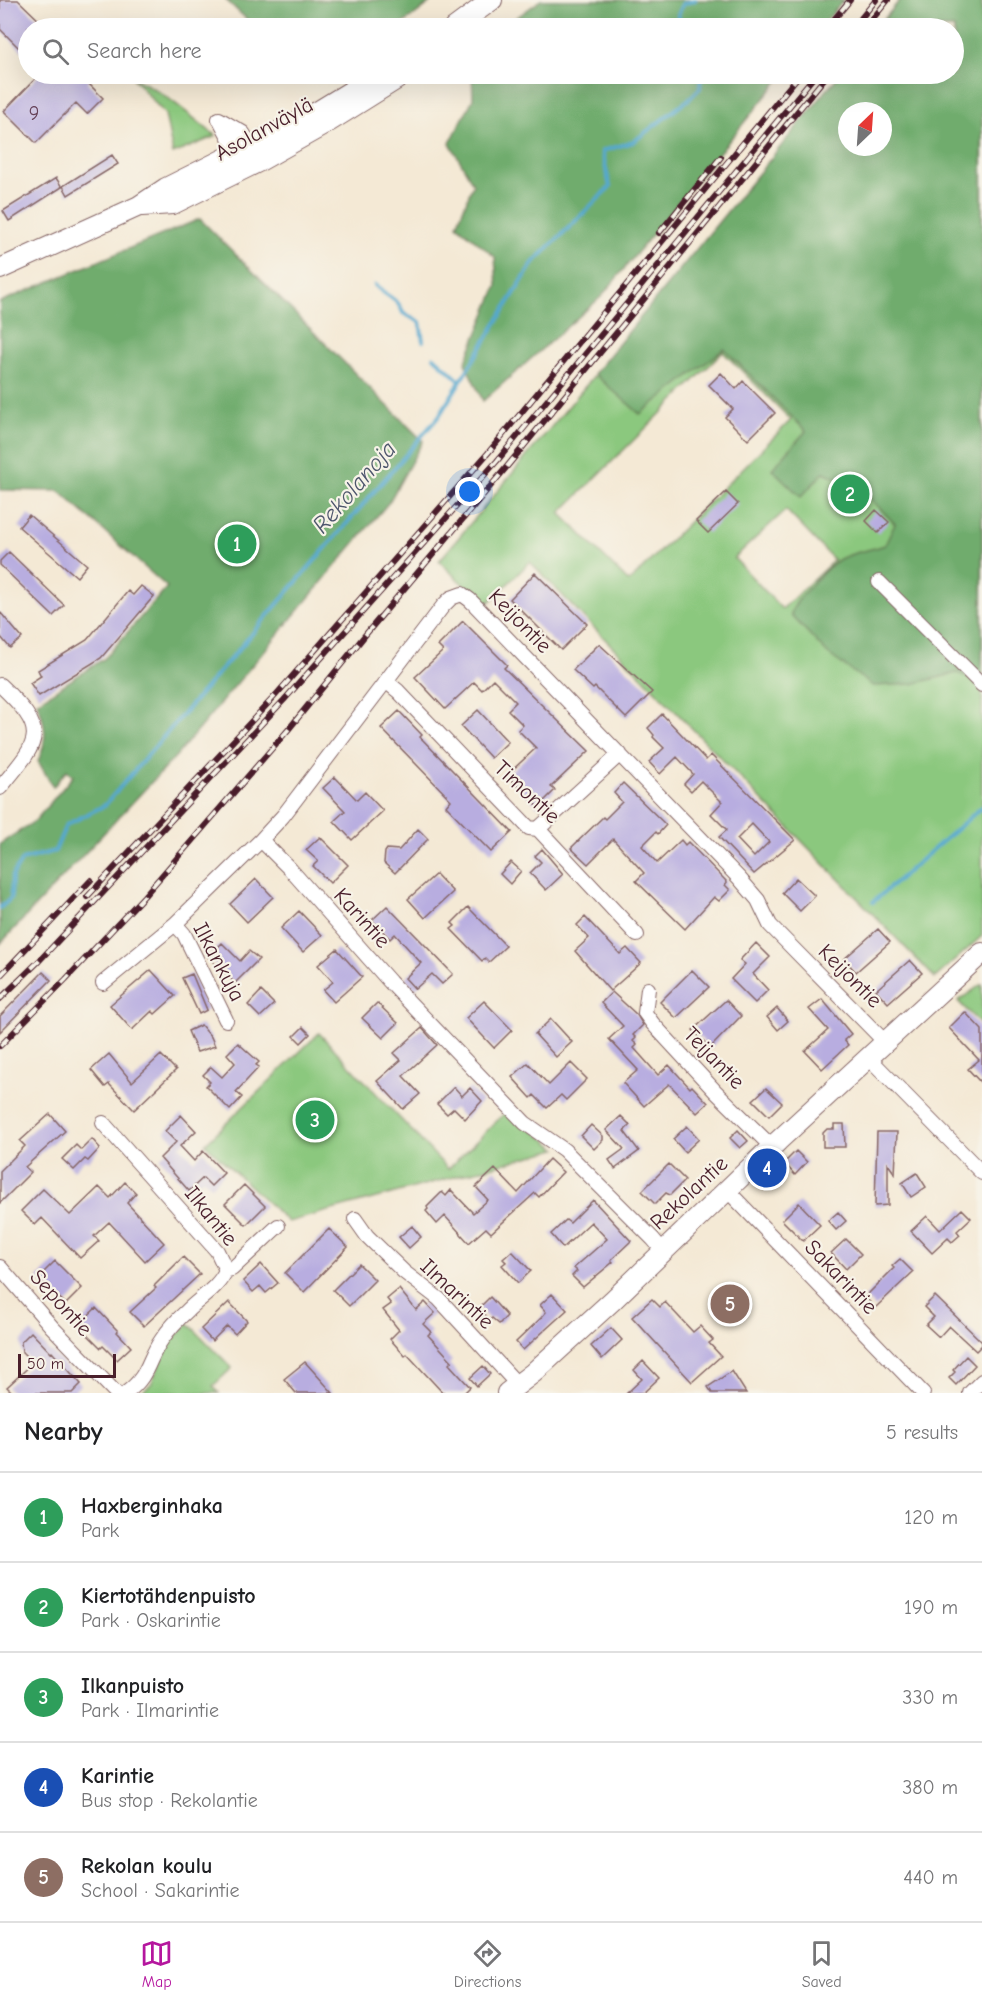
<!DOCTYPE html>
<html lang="en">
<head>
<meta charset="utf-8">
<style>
  :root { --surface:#fff; --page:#f2f2f2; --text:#202124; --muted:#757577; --line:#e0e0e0; --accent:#b5179e }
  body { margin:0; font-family:"Comic Neue",sans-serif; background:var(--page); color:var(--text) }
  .compass { position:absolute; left:838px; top:102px; width:54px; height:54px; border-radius:50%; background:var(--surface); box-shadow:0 6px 24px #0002; rotate:25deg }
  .scale { position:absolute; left:18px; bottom:15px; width:98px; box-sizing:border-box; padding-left:6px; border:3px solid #4a1f2b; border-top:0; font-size:16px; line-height:21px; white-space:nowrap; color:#4a1f2b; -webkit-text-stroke:4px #f7f3e8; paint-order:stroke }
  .you { position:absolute; left:470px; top:492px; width:21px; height:21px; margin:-15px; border:4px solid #fff; border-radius:50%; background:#1a73e8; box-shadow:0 0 0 9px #1a73e833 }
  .badge { display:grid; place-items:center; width:39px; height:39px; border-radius:50%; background:var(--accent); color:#fff; font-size:20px; font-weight:700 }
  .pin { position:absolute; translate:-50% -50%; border:3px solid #fff; box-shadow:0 2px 6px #0006 }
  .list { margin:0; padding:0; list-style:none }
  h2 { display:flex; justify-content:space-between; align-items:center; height:78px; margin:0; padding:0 24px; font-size:26px }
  h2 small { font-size:20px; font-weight:400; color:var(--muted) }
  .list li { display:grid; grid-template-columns:39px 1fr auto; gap:18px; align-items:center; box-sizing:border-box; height:90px; padding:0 24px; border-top:2px solid var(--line) }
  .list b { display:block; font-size:22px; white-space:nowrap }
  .list p { margin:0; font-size:20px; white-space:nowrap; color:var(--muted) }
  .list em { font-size:20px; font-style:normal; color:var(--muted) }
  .icon { flex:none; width:33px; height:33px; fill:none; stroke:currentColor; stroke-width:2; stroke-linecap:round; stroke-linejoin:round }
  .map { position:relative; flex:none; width:982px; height:1393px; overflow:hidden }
  .search { position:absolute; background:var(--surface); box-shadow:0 6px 24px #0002; left:18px; right:18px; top:18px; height:66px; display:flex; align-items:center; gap:15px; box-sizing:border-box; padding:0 21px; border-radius:33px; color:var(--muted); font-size:22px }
  .sheet { height:528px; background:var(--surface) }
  nav { display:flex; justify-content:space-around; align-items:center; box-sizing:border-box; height:84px; border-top:2px solid var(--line); background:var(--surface); font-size:16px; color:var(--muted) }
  nav a { display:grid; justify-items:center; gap:3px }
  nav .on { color:var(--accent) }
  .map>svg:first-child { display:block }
  .green { fill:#8bc87e; stroke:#6a7454; stroke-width:1.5; fill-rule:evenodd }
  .forest { fill:#70ac6d; stroke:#5d664c; stroke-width:1.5; fill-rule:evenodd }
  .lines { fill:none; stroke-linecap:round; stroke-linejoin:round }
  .stream { stroke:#54a8cf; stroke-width:4 }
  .building { fill:#b8ade0; fill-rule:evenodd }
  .street-casing { stroke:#866666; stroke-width:16 }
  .secondary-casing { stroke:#866666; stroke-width:22 }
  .street { stroke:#fff; stroke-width:14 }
  .secondary { stroke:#fff; stroke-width:20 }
  .rail-casing { stroke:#4a1f2b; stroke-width:6 }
  .rail { stroke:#f7f3e8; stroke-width:4; stroke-dasharray:11; stroke-linecap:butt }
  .labels { text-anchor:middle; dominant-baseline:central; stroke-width:4.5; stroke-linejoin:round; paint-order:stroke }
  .number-label { font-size:20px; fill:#664258 }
  .street-label { font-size:22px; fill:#4a1f2b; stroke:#f7f3e8 }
  .water-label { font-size:24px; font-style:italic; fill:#4e566d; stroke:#f7f3e8 }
</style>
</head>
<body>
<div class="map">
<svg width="982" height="1393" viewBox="0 0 982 1393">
  <rect width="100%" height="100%" fill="#f7f3e8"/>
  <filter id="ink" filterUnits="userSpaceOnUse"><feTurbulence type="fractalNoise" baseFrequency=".0167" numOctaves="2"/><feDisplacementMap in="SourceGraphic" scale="12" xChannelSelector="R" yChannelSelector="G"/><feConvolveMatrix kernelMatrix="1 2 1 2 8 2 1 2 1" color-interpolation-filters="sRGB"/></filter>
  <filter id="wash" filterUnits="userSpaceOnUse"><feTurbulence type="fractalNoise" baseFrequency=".008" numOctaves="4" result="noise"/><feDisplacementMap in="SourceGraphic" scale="24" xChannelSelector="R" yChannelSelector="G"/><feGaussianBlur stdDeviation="1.35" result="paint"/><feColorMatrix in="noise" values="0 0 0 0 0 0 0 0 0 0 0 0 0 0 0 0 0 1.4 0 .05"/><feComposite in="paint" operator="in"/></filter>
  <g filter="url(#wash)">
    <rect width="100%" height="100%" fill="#f4e9d5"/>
    <path class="green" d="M900 0H982V936L935 978 530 562 485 606 439 561 630 333 840 74H954V28H877ZM847 111H883V147H847ZM723 352 791 420 629 582 560 513ZM786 510 834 560 782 609 734 558Z
      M133 78C163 90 190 116 216 136L173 154 165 114Z
      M982 984V1026L958 1001Z
      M319 1033 448 1169 508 1110 557 1149 288 1222 205 1144Z
      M188 1323 232 1368 213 1386 219 1393H140L151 1384 167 1346Z"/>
    <path class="forest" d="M226 0H434L397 28H256Z
      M541 0H844L820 28H502Z
      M900 0H982V682L957 673 912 684 873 686 828 654 791 615C792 602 828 566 840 559 852 552 871 550 885 545L895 524 862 490 824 472 801 497 772 469 806 431 724 349 640 414 594 374 840 74H954V28H877ZM847 111H883V147H847Z
      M472 74H784L601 297 483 401 465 363 497 286 495 257 457 225 473 184 450 143 473 99Z
      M200 219 423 441 389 502 177 755 0 944V844L35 821 73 776 67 770 53 787 38 761C48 740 46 724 37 702L105 658 167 587 59 491 0 490V302Z"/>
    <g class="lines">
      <path class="stream" d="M682 28 678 15 683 4 695 0
        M375 285C384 296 399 298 403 313L420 322 423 341
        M434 357 460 381
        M873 902 982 807
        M0 908 11 898 12 876 22 860 55 851 66 825 105 805 439 416 533 263 610 187 602 151 633 142 689 99 700 88 701 74"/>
    </g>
    <g id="blocks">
      <path class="building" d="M0 0H18L47 28H28V57L0 29Z
        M40 74H96L87 82 103 98 87 114 76 103 36 143 4 111Z
        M112 155 118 164 68 195 63 186Z
        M56 178 62 187 9 221 3 211Z
        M721 373 736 389 743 381 775 413 748 440 725 417 733 409 709 385Z
        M726 492 738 504 708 533 696 521Z
        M876 510 889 522 878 533 866 521Z
        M29 515 87 565 77 577 19 527Z
        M9 552 64 605 53 616 0 565V561Z
        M535 573 587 624 561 650 510 599Z
        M141 586 154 596 101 658 39 696 30 683 41 676 38 670 87 640 128 591 133 595Z
        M0 612 22 638 10 648 0 636Z
        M463 621 507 665 504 668 589 751 551 787 555 790 538 807 507 775 536 748 518 730 523 725 508 710 516 702 493 679 482 690 474 682 445 709 415 677 443 651 438 646Z
        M599 644 652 692 626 718 595 687 593 689 573 670Z
        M478 710 508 742 491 758 461 726Z
        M399 711 422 735 420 737 512 832 491 852 446 806 451 800 381 728Z
        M662 714 706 760 711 755 795 840 754 874 719 837 727 830 711 814 722 802 701 781 691 791 684 784 693 774 677 757 660 774 649 762 664 748 653 737 654 735 648 728ZM752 824 769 842 754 857 737 839Z
        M335 777 357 800 365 792 383 811 352 840 334 821 345 811 323 788Z
        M623 783 666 825 658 834 656 832 642 846 657 863 681 840 685 845 688 842 727 882 725 885 730 890 719 901 714 897 685 929 636 881 644 873 613 839 588 864 571 848 603 817 605 819 622 802 614 793Z
        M418 829 428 839 395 873 384 863 385 852 387 849 399 850Z
        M320 837 348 865 330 883 313 866 318 861 306 850Z
        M542 849 563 874 546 890 530 873 541 862 535 856Z
        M511 862 521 871 510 884 500 874Z
        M436 874 453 892 425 918 408 899Z
        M796 878 815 896 800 911 782 893Z
        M256 879 273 897 247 922 230 904Z
        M387 906 453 974 442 984 432 974 415 989 405 978 421 963 395 934 390 939 372 920Z
        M468 907 506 946 489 962 485 958 482 961 451 929 455 926 452 923Z
        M299 911 322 935 303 952 281 928Z
        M585 917 620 954 627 948 641 963 610 991 575 951 589 938 577 925Z
        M878 929 890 942 856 972 844 959Z
        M222 943 240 961 249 951 259 959 235 983 208 957Z
        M756 943 770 957 753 974 768 990 755 1003 731 979 745 964 740 960Z
        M337 949 362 977 334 1002 323 990 333 982 318 965Z
        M910 960 922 973 888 1003 876 990Z
        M151 970 175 996 155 1014 152 1011 132 1030 110 1005Z
        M692 970 709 987 676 1018 660 1002Z
        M43 972 51 980 0 1032V1016Z
        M192 974 207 1010 199 1014 182 978Z
        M261 991 274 1004 260 1017 248 1005Z
        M612 992 637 1015 643 1025 633 1035 636 1038 633 1041 637 1045 634 1048 658 1075 669 1065 690 1088 692 1086 708 1103 697 1113 669 1084 644 1106 623 1083 638 1070 609 1039 623 1026 601 1003Z
        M822 999 851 1034 844 1040 848 1045 822 1069 805 1051 828 1030 809 1009Z
        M726 1000 741 1016 710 1048 693 1030Z
        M484 1001 512 1030 494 1048 466 1018Z
        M377 1003 398 1023 383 1038 362 1018Z
        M777 1008 788 1021 778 1030 767 1017Z
        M965 1012 982 1030V1084L968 1069 979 1060 949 1028Z
        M551 1019 572 1042 556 1057 535 1034Z
        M201 1025 211 1037 215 1046 197 1052 188 1031Z
        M303 1027 310 1034 301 1043 294 1036Z
        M422 1028 437 1045 403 1076 420 1094 403 1109 377 1081 401 1060 394 1053Z
        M238 1043 259 1062 256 1065 259 1067 236 1092 242 1097 230 1110 206 1086 210 1082 203 1075 211 1067 222 1077 235 1063 227 1054Z
        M109 1054 132 1082 161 1055 176 1070 134 1110 109 1084 105 1087 91 1070Z
        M528 1063 549 1085 571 1063 587 1079 566 1100 561 1095 547 1108 534 1095 531 1098 512 1077Z
        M454 1087 462 1096 470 1088 482 1101 465 1119 454 1108 447 1114 437 1104Z
        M766 1088 782 1103 769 1116 753 1100Z
        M50 1114 65 1131 25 1167 31 1172 0 1203V1171L25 1146 20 1141Z
        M181 1115 196 1131 180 1146 194 1161 203 1151 224 1173 211 1186 203 1178 189 1191 160 1158 176 1142 165 1131Z
        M621 1116 630 1125 624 1131 639 1151 615 1169 609 1160 624 1149 606 1130Z
        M834 1124H844L845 1147H823V1133L827 1129H834Z
        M591 1125 603 1136V1140L594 1149 581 1136Z
        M687 1126 699 1139 685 1152 673 1139Z
        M738 1130 748 1141 740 1148 730 1138Z
        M877 1132H897L895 1174 888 1164V1205L875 1206Z
        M92 1139 100 1148 88 1161 85 1159 74 1170 62 1159 76 1145 81 1150Z
        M796 1151 807 1162 795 1175 784 1163Z
        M549 1159 563 1172 539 1197 535 1193 491 1233 486 1228 469 1243 445 1216 437 1224 426 1211 428 1209 427 1207 442 1192 446 1196 451 1190 473 1213 488 1200 476 1187 495 1169 518 1193Z
        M669 1164 685 1180 670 1195 666 1193 655 1204 642 1191Z
        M917 1173 926 1187 911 1197 902 1183Z
        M125 1182 136 1193 127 1203 164 1243 145 1261 109 1222 94 1236 99 1241 80 1258 42 1218 35 1225 21 1211 43 1189 70 1215 99 1187 110 1198Z
        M244 1185 265 1206 246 1225 225 1204Z
        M593 1200 631 1241 611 1260 613 1262 583 1287 572 1276 577 1271 574 1268 607 1239 591 1222 563 1248 551 1234 566 1220 570 1223Z
        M799 1203 820 1225 803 1241 782 1220Z
        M962 1209 971 1218 957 1231 960 1235 952 1242 948 1238 932 1253 911 1231 927 1216 940 1230Z
        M838 1212 846 1221 836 1230 828 1221Z
        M412 1226 421 1237 409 1248 399 1237Z
        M329 1229 348 1247 304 1292 285 1273Z
        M846 1239 861 1254 846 1269 831 1253Z
        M512 1251 531 1271 518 1283 502 1265 506 1262 503 1259Z
        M183 1257 200 1274 144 1326 130 1312 156 1288 154 1286Z
        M900 1259 913 1272 875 1308 865 1297 894 1268 892 1266Z
        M55 1261 82 1288 66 1304 38 1278Z
        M261 1264 278 1283 266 1293 260 1286 253 1292 243 1281Z
        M359 1264 375 1280 349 1306 333 1290Z
        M399 1289 416 1310 425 1302 435 1313 423 1324 431 1332 428 1335 452 1361 449 1364 470 1387 464 1393H443L407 1354 405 1356 390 1339 399 1330 383 1310 391 1304 387 1299Z
        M552 1294 567 1310 523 1350 516 1342 541 1318 546 1312 540 1305Z
        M935 1296 982 1342V1345L976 1351 949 1326 939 1337 926 1325 934 1317 924 1307Z
        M490 1297 507 1316 499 1324 492 1318 490 1320 479 1308Z
        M652 1299 660 1307 665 1302 693 1332 700 1326 713 1340 709 1343 721 1356 692 1382 632 1317Z
        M229 1302 247 1321 235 1334 227 1326 212 1341 201 1329Z
        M96 1308 118 1331 117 1332 131 1347 117 1360 103 1346 101 1348 78 1325Z
        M611 1328 622 1340 602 1359 591 1346Z
        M31 1332 51 1353 52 1352 81 1384 72 1393H13L7 1387 33 1363 22 1352 21 1342Z
        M966 1356 975 1365 956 1385 949 1378 955 1372 953 1370Z
        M643 1361 659 1378 643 1393H627L642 1379 634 1370Z
        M305 1362 333 1393H296L284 1379Z
        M483 1366 490 1374 477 1386 470 1378Z
        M732 1371 746 1393H712L708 1387Z"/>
    </g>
  </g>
  <g filter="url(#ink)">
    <use href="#blocks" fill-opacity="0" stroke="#866666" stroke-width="1.5"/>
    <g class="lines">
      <defs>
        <path id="street" d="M219 119 243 133 254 152
          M220 120 230 139 246 155
          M879 582 982 685
          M387 682 398 691 529 828 538 829 637 935
          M0 685C50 732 40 740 0 788
          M538 829 620 754
          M261 840 290 869 390 982 525 1123 564 1150 653 1239 663 1251
          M175 924 184 934 226 1020
          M103 983 175 924 261 840 283 816 443 606 451 598 462 594 470 600 739 878 758 900 770 925 885 1042
          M648 989 645 1013 653 1024 715 1091 772 1147
          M868 1057 982 1173
          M103 1123 217 1251 226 1270C219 1287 200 1298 187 1311 178 1319 169 1329 162 1339 147 1360 150 1375 126 1393
          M728 1191 923 1393
          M355 1219 367 1236 404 1272 439 1299 517 1384
          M0 1267 52 1327 116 1393
          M226 1270 232 1269 278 1226
          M970 1393 982 1381"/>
        <path id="secondary" d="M454 28 492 0
          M142 206 173 204 258 162 322 126 405 74
          M0 269 139 206 166 188 312 115 379 74
          M507 1393 533 1373 612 1301 778 1141 982 953"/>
      </defs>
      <use href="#street" class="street-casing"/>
      <use href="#secondary" class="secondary-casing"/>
      <use href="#street" class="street"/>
      <use href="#secondary" class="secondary"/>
      <defs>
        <path id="rail" d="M827 28 850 0
          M853 28 876 0
          M865 28 888 0
          M659 233 721 157
          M87 897 275 696 488 453 800 74
          M0 976 91 880
          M0 999 39 961 284 700 497 461 816 74
          M0 1046 66 979 144 896 288 730 366 634 505 469 828 74"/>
      </defs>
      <use href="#rail" class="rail-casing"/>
      <use href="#rail" class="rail"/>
    </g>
  </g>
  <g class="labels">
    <g class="number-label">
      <text x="34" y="113">9</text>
    </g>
    <g class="street-label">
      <text transform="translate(264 129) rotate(-29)">Asolanväylä</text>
      <text transform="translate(520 621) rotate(46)">Keijontie</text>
      <text transform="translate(527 792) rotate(43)">Timontie</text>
      <text transform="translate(362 918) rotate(48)">Karintie</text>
      <text transform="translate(219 962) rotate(62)">Ilkankuja</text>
      <text transform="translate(850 976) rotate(45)">Keijontie</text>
      <text transform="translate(714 1058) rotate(46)">Teijantie</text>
      <text transform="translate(689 1193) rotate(-43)">Rekolantie</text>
      <text transform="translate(211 1216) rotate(51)">Ilkantie</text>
      <text transform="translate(841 1277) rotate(46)">Sakarintie</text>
      <text transform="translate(457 1294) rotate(43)">Ilmarintie</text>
      <text transform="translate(61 1303) rotate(48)">Sepontie</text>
    </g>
    <g class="water-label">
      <text transform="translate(354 487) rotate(-49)">Rekolanoja</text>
    </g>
  </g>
</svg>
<svg class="compass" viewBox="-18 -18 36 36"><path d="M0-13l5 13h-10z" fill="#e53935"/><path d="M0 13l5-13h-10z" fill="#757577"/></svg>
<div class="scale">50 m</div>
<div class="you"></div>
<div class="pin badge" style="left:237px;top:544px;background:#2e9e5b">1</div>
<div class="pin badge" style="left:850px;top:494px;background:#2e9e5b">2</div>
<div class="pin badge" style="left:315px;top:1120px;background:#2e9e5b">3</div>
<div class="pin badge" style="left:767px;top:1168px;background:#1a4fb4">4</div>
<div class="pin badge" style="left:730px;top:1304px;background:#8d6e63">5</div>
<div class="search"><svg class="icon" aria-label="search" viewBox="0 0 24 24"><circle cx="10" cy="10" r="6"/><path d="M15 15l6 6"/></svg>Search here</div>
</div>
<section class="sheet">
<h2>Nearby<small>5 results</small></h2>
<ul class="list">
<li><span class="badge" style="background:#2e9e5b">1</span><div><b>Haxberginhaka</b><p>Park</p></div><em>120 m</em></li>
<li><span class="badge" style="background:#2e9e5b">2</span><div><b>Kiertotähdenpuisto</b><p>Park · Oskarintie</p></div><em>190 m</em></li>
<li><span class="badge" style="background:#2e9e5b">3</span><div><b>Ilkanpuisto</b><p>Park · Ilmarintie</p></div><em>330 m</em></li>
<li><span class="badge" style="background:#1a4fb4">4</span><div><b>Karintie</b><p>Bus stop · Rekolantie</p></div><em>380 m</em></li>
<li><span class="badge" style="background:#8d6e63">5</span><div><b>Rekolan koulu</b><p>School · Sakarintie</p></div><em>440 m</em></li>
</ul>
</section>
<nav>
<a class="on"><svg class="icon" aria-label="map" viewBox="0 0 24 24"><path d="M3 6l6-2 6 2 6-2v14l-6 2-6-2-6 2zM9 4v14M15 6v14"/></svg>Map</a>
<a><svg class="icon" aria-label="directions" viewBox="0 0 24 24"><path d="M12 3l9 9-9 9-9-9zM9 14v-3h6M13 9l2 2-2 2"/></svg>Directions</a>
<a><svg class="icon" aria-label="saved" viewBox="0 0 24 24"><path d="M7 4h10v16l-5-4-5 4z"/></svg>Saved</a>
</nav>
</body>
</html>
